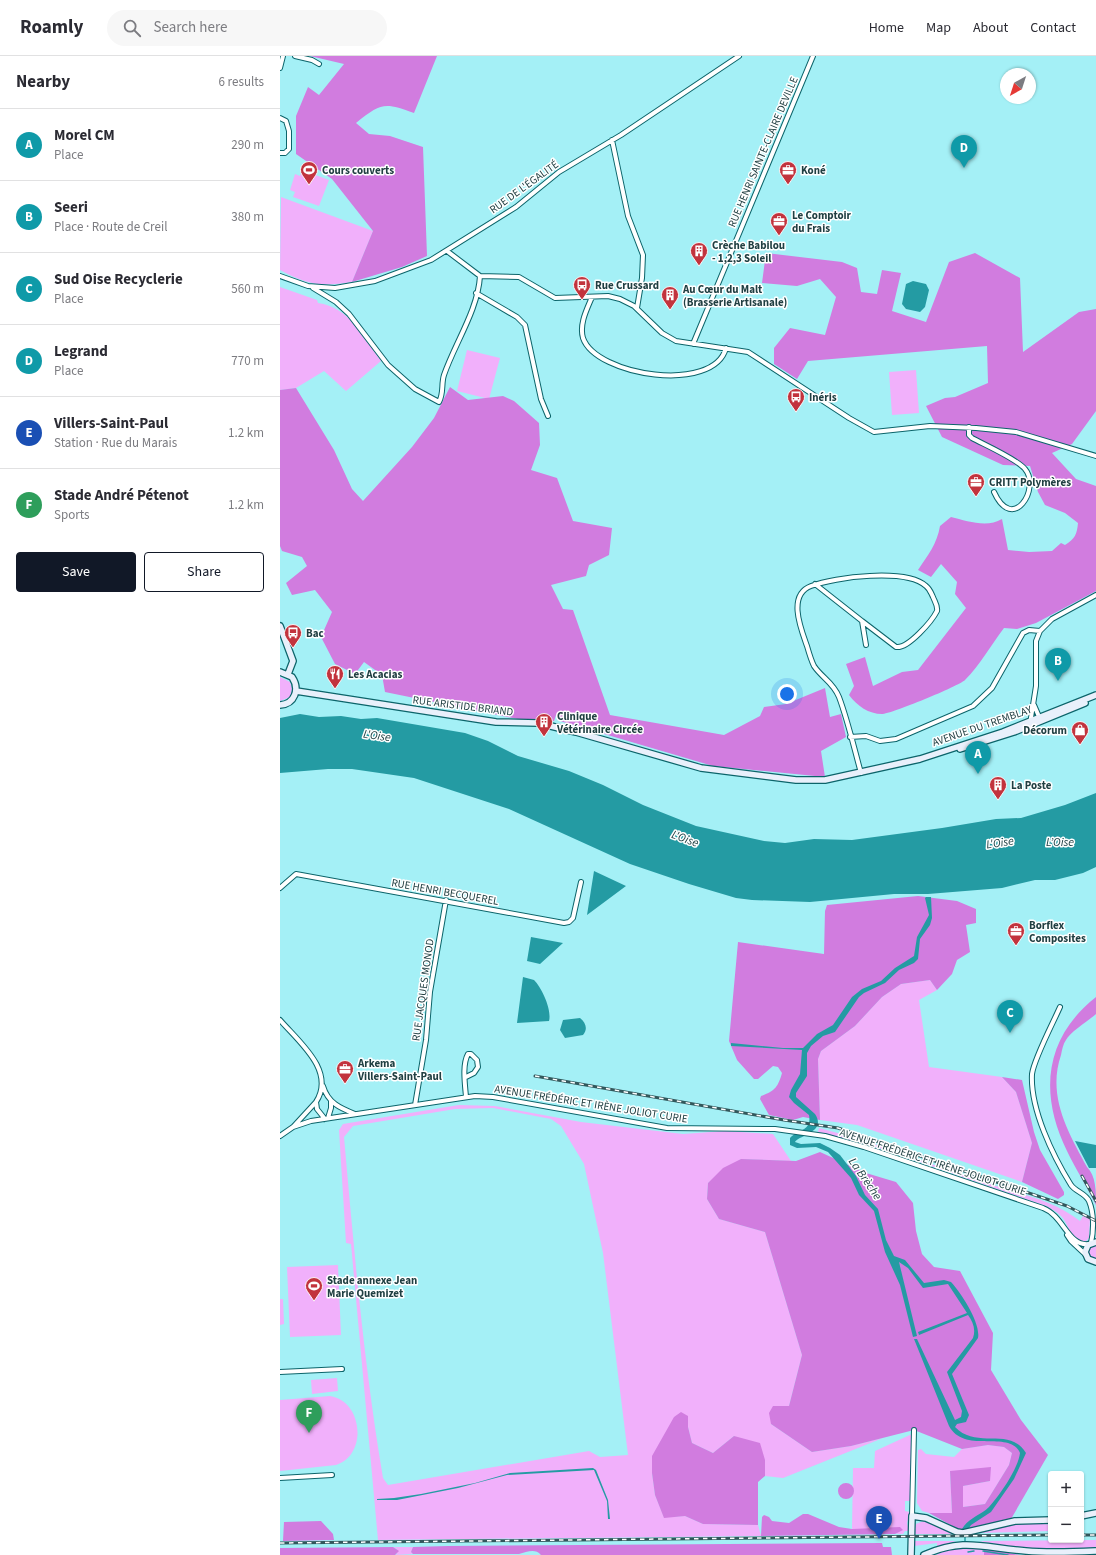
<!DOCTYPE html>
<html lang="en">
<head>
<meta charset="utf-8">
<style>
  :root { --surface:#fff; --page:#f7f7f7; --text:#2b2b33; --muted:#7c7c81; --line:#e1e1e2; --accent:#111827 }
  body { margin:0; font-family:"Source Sans 3",sans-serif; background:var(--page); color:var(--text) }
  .controls { position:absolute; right:12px; bottom:12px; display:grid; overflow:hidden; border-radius:4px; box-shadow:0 1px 3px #0004 }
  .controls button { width:36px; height:36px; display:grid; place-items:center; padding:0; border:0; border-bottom:1px solid var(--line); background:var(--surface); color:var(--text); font:20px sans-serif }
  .compass { position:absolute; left:720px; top:12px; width:36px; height:36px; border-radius:50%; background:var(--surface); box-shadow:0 1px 3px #0004; rotate:219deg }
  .you { position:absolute; left:507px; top:638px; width:14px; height:14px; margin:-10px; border:3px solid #fff; border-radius:50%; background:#1a73e8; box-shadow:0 0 0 6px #1a73e833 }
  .badge { display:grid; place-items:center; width:26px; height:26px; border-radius:50%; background:var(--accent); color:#fff; font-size:13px; font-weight:700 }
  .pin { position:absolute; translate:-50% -33px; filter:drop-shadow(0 1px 2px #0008) }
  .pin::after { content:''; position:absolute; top:21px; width:14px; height:12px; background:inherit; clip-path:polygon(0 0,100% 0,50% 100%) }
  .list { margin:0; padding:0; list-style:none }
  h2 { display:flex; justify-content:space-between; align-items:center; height:52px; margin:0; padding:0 16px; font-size:17px }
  h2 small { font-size:13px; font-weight:400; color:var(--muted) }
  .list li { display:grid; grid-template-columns:26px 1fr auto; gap:12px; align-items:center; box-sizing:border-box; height:72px; padding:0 16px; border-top:1px solid var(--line) }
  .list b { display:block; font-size:15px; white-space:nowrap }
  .list p { margin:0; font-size:13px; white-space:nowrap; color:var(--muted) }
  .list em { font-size:13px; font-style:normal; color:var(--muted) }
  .actions { display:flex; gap:8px; padding:12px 16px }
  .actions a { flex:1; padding:9px 0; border:1px solid var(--accent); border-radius:4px; text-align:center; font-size:14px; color:var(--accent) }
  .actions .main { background:var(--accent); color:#fff }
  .icon { flex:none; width:22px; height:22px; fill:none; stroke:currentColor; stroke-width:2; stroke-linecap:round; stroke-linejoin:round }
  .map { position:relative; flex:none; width:816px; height:1499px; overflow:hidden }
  header { display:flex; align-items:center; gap:24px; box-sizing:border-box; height:56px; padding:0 20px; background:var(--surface); border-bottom:1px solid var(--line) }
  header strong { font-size:19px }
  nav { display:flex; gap:22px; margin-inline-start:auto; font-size:14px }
  .search { width:280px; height:36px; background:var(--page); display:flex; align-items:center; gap:10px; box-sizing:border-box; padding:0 14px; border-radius:22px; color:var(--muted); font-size:15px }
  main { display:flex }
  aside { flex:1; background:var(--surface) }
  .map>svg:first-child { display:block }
  .green { fill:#f1b0fb; fill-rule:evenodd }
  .forest { fill:#d17cdf }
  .water { fill:#249ba3 }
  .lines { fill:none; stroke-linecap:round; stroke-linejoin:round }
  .stream { stroke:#249ba3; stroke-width:1.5 }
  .street-casing { stroke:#0c646a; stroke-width:6 }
  .secondary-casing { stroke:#0c646a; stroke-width:8 }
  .street { stroke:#fff; stroke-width:4 }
  .secondary { stroke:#e9f0fb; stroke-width:5.5 }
  .rail-casing { stroke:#32575b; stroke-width:3 }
  .rail { stroke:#fff; stroke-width:1.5; stroke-dasharray:4.5; stroke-linecap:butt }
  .labels { text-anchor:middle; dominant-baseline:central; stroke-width:3; stroke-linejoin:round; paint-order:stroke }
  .street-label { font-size:11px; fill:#203f42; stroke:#fff }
  .poi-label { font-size:11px; font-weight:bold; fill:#203f42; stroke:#fff; text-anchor:start }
  .water-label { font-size:12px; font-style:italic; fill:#1c3d40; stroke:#fff }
</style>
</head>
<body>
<header>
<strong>Roamly</strong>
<div class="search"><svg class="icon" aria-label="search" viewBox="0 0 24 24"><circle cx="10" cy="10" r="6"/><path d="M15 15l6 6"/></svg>Search here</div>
<nav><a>Home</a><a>Map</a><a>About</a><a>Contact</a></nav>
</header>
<main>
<aside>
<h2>Nearby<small>6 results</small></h2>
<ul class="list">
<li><span class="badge" style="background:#0f9aa8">A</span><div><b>Morel CM</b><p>Place</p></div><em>290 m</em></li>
<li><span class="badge" style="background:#0f9aa8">B</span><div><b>Seeri</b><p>Place · Route de Creil</p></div><em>380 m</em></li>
<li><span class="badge" style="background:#0f9aa8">C</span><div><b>Sud Oise Recyclerie</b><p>Place</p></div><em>560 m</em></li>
<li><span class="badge" style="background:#0f9aa8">D</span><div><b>Legrand</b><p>Place</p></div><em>770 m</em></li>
<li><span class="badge" style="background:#1a4fb4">E</span><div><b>Villers-Saint-Paul</b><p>Station · Rue du Marais</p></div><em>1.2 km</em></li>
<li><span class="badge" style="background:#2e9e5b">F</span><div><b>Stade André Pétenot</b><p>Sports</p></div><em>1.2 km</em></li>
</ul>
<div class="actions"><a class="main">Save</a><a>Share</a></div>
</aside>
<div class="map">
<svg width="816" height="1499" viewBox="0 0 816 1499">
  <rect width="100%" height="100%" fill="#a4f0f6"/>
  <path class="green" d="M22 114 49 124 39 150 13 141 15 136 10 134 15 118 20 120Z
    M1 141 93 175 72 226C42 231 27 229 0 214Z
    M0 231 37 244 38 247C69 251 85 282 101 305L66 335 44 315 16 332 0 334Z
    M187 294 220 302 209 343 177 335Z
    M636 314 639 357 612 359 609 316Z
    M0 621 10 626 12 633 10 641 0 645Z
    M650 924 657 934 639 944 649 1011 722 1021 736 1036 752 1087 742 1126 577 1069 540 1064 538 1003 541 995 575 970 602 941 621 928Z
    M179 1049 215 1050 301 1066 403 1078 445 1075 493 1078 511 1105 461 1103 428 1127 427 1143 439 1163 485 1176 522 1299 509 1350 491 1368 532 1396 571 1390 603 1382 503 1422 485 1420V1404L454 1380 433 1397 412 1387 408 1371V1360L372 1417 375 1439 384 1461 405 1460 423 1468 478 1469 481 1480 98 1484 71 1188 66 1187 59 1074 63 1068ZM213 1052 271 1063 281 1070 304 1108 323 1197 348 1399 320 1401 309 1395 108 1429 103 1422C84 1309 74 1195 64 1081L73 1070 175 1053Z
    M539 1072C596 1086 651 1109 707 1127 739 1138 772 1143 800 1165L803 1160 810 1163 809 1182 805 1186C791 1187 789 1169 782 1161 777 1156 772 1153 766 1150L602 1093 538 1076Z
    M816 1188V1203L811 1201 808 1196 809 1192Z
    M58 1209 61 1279 10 1281 7 1211Z
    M0 1243H3L4 1268 0 1269Z
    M57 1322 58 1335 32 1338 31 1324Z
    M50 1340C83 1345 88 1399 56 1409L0 1415V1344Z
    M632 1378 630 1445H625V1455L630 1456 627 1467 629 1475H625L623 1478H615L618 1477 572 1473 573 1412H594L595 1395Z
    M708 1389 724 1391 732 1397 729 1409 705 1448 683 1451V1430L710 1425 670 1415 672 1457H649L642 1455 637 1447 638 1394 641 1393 646 1398 674 1401 682 1393Z
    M646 1464 677 1478H635L634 1474 636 1468Z
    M746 1465 771 1469V1475L698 1477Z
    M816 1484V1492L771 1494 736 1492 699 1485Z
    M635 1485H676L657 1491V1487L634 1490Z
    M113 1491H133L131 1496 133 1498 115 1499 117 1498V1493Z
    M693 1491 703 1492 706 1499H656L668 1493Z"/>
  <path class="forest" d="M30 0H157L134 57C104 46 101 47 76 67L89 78 110 80 143 91 147 200 122 211 72 226 93 175 52 123 16 98V60L28 31 39 39 64 8Z
    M486 197 562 206 577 212 581 236 597 238 602 214 621 217 612 255 646 266 669 206 695 197 740 222 743 296 799 256 816 253V355L792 388 772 397 796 423 816 430V535L756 567 737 573 724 572C711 589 700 609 685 624 679 630 611 658 602 658 589 658 577 650 569 639L574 630 566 608 585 601 593 630 622 616 638 614 686 552 675 538 677 526 661 508 651 521 638 514C648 499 657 488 660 470L671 461C687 465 707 472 722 463L728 494 749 496 772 495 781 487 785 489C795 483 797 478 798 467L785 457 765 449 758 436 750 410 723 409 662 381 646 350 665 342 675 341 708 327 707 290 528 305 517 323 494 308V292L510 272 545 279 556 241 540 223 517 230 482 227Z
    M170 331 188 344 223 340 234 345 259 367 260 389 251 414 277 422 293 465 332 472 329 499 309 509 306 520 271 529 283 553 293 554 330 659 444 679 480 660 484 651 506 648 545 632 550 661 561 658 566 681 541 695 545 721 433 710 280 665 279 660 276 659 274 665 238 663 105 636 102 619 84 606 75 618 55 608 41 581 52 556 35 534 12 539 6 527 27 510 22 501 2 495 0 490V334L16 332 54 394 72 433 83 445 132 391 154 362Z
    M638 840 677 845 696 853V867L686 869 690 896 677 904 672 918 657 934 650 924 621 928 602 941 575 970 541 995 538 1003 540 1064 523 1061 513 1064 489 1059 480 1043 481 1040C495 1035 498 1031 502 1017L498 1011 493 1010 478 1023H474L457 1004 449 985 458 886 544 898 545 855 547 849Z
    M816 941V958C808 965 790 976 786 984 783 988 782 994 781 999 767 1040 788 1076 807 1111 816 1120 816 1135 816 1149 807 1130 796 1114 787 1095 759 1038 764 982 816 941Z
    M722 1021 742 1024 754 1076 760 1094 784 1136V1139L778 1143 742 1126 752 1087 736 1036Z
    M540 1096 586 1117 616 1126 633 1147 636 1175 642 1198 654 1211 680 1215 713 1277 711 1314 741 1364 768 1399 731 1463 694 1473H678L649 1457H672L670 1415 711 1411 710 1425 683 1430V1451L705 1448 729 1409 732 1397 724 1391 708 1389 682 1393 634 1374 571 1390 532 1396 491 1368 489 1357 493 1350H509L522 1299 485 1176 439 1163 427 1143 428 1127 443 1112 461 1103 516 1105Z
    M401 1356 408 1360V1371L412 1387 433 1397 454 1380 480 1387 485 1404V1420L478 1426V1469L423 1468 405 1460 384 1462 375 1439 372 1417V1400L394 1361Z
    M558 1435a8 8 0 1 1 16 0a8 8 0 1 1-16 0Z
    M523 1458H528L559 1471 572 1473 620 1471 623 1474 615 1478 481 1480 482 1461 484 1459 489 1461 492 1465 509 1467Z
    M41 1465 53 1478 54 1484 3 1485 4 1466Z
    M602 1487 603 1491H611L612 1499H261C255 1492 247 1496 239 1498H133L131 1496 133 1491 168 1490Z
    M113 1491 119 1495 115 1499H0V1492Z
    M706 1493 740 1499H704V1494Z"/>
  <path class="water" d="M633 225 646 228 649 234 645 251 640 256 626 253 622 248 626 228Z
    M20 658 39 661 61 660 81 663 97 662 185 677 208 685 238 700 289 715 323 729 363 749 416 770 484 785 505 787 534 783 572 784 662 772 716 763 741 762 785 749 816 737V811L803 817 775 824H755L722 832 648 838H614L530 846 472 844 456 842 409 828 350 808 229 753 134 722 72 713H48L0 717V662Z
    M314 815 346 830 307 859Z
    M646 841H651L652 862 650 869 640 883 638 903 634 907 619 914 605 927 584 937 579 941 555 976 543 980 531 990 527 997V1020L516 1037V1041L535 1058C547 1076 519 1079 515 1086L521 1088 540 1087 550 1092 560 1099 576 1120 585 1139 598 1153 606 1184 614 1200 625 1204 644 1227 664 1224 671 1226C681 1237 701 1267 698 1282L672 1318 689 1359 686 1366 677 1368 675 1371C697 1394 730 1370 746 1397L734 1423 711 1456 691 1469 688 1474 681 1475C687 1462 700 1460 709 1451 720 1439 738 1413 740 1397 730 1373 685 1399 669 1370L634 1283H637L675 1364 681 1361 682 1355 667 1316 693 1282C696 1273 693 1266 688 1259L639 1279 638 1276 687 1257 668 1228 643 1232 628 1212 619 1206 637 1280 633 1281 620 1229 605 1196 594 1155 579 1139 571 1122 548 1096 536 1091 517 1092 510 1089V1082C519 1073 532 1075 529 1059L514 1047 509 1041 511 1034 520 1018 522 994 451 990V987L503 992H523L537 978 553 969 572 941 582 933 601 925 615 912 634 900 637 881 649 859 645 842Z
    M251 881 283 887 260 908 247 905Z
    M243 921 254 924C262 932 272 954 269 965L237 967Z
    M300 962C306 967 308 973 303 979L285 982 280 974 283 964Z
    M795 1085 816 1089V1112H809Z
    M313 1412 316 1414 328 1444 330 1463H328L327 1445 314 1414 227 1419 178 1432 117 1444H97V1443L114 1442 141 1438 195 1427 230 1417Z"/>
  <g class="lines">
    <path class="stream" d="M685 1488V1478
      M703 1495 728 1499
      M688 1496 694 1495"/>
    <defs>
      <path id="street" d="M15 0 32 4 39 8
        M0 12 3 0
        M0 62 6 65 9 75V93L5 97H0
        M332 84 348 160 363 199 362 222 357 252
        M167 195 200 220 239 221 275 242 328 240 340 243 354 250 382 277 396 285 468 296 569 362 594 376 650 370 696 372 736 376 816 400
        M0 220 28 230 55 232 95 225 151 204 236 151 279 116 341 79 459 0
        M33 232 56 246 69 258 108 309 135 333 159 346C164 337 161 328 164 319 175 287 198 254 200 220
        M196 237 237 261 245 269 261 343 268 360
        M312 241C307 253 299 268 303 282 316 320 434 338 446 292
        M413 288 533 0
        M689 371V379L692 382C705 389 737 403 745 413 761 432 733 478 714 436
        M535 528 582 565
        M754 649 760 663
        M750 668 756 630V585L760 575 772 563 816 539
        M570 681 586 680 600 685 616 683 693 650 712 632 743 577 749 574 760 575
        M581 717C574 692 568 665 559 641 553 626 542 622 534 610 531 604 529 597 527 590 521 573 507 539 531 530 555 521 626 512 646 530 650 533 651 537 653 541 655 546 658 550 657 555 652 565 628 593 616 591L582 565 586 589
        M0 832 16 818 284 867 289 866 293 862 301 826
        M780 951C773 967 754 1003 752 1018 750 1053 773 1100 791 1129 796 1136 805 1137 809 1145 814 1157 814 1174 811 1187
        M0 964C19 986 56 1015 36 1046L37 1053 45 1063
        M186 1021 194 1017 198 1011 197 1004 191 998H188C182 1009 185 1028 186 1041
        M43 1030C48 1047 60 1052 75 1058
        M135 1049 146 984 150 936 166 844
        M48 1062 51 1052V1045
        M13 1071 36 1046
        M0 1080 13 1071 31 1065 195 1040 213 1041 387 1072 495 1073 545 1080 584 1091 763 1152C784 1160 788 1191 809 1188
        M787 1179 791 1185 806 1199
        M0 1316 62 1313
        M0 1422 52 1419
        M632 1460 634 1374"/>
      <path id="secondary" d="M0 570 13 605 8 618
        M0 616 12 621C20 633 15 648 0 649
        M16 635 216 666 258 667 296 676 421 712 516 724H545L640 703 723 676 816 639
        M680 693 734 676 805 647
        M816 1186 808 1189 805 1196 808 1203 816 1206
        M801 1460 816 1457
        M631 1499 632 1460 646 1462 677 1476 683 1477 735 1465 771 1464
        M644 1499C685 1481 704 1492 746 1495 769 1497 792 1496 816 1495"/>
    </defs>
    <use href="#street" class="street-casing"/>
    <use href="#secondary" class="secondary-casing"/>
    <use href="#street" class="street"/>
    <use href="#secondary" class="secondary"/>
    <defs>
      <path id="rail" d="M255 1020 504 1064 558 1072 787 1150 816 1165
        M802 1120 816 1145
        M801 1479H816
        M0 1487 771 1479"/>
    </defs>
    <use href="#rail" class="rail-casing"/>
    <use href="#rail" class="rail"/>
  </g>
  <defs>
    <symbol id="stadium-pin" viewBox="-11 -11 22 30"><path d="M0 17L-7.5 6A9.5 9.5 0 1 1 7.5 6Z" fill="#c2333d" stroke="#fff"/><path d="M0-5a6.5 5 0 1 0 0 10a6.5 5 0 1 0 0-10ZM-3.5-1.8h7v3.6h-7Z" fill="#fff"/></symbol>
    <symbol id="office-pin" viewBox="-11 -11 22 30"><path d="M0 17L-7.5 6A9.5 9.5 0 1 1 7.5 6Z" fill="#c2333d" stroke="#fff"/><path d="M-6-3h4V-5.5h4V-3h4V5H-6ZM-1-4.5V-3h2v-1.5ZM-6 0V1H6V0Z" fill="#fff"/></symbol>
    <symbol id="building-pin" viewBox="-11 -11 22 30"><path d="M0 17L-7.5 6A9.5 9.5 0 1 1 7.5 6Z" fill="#c2333d" stroke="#fff"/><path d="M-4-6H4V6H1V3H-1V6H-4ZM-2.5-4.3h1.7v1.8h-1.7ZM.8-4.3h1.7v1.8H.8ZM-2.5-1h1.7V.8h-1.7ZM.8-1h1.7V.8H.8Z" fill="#fff"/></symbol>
    <symbol id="bus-pin" viewBox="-11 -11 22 30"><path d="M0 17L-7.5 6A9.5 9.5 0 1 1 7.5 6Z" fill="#c2333d" stroke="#fff"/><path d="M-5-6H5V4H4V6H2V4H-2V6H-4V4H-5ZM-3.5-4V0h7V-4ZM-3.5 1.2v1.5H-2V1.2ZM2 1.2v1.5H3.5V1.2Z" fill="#fff"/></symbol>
    <symbol id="restaurant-pin" viewBox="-11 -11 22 30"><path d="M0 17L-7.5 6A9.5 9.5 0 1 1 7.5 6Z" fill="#c2333d" stroke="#fff"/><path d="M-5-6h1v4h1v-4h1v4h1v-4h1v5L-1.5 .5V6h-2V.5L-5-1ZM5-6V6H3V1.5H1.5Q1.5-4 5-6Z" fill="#fff"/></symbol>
    <symbol id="shop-pin" viewBox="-11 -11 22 30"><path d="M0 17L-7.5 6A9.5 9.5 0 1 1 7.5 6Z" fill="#c2333d" stroke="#fff"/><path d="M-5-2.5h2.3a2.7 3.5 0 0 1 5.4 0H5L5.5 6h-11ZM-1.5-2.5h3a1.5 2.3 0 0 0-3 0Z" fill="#fff"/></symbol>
  </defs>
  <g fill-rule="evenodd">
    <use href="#stadium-pin" x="19" y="104" width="20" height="27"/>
    <use href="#office-pin" x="498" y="104" width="20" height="27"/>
    <use href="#office-pin" x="489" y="155" width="20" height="27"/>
    <use href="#building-pin" x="409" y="185" width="20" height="27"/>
    <use href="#bus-pin" x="292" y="219" width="20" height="27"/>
    <use href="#building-pin" x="380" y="229" width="20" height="27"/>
    <use href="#bus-pin" x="506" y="331" width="20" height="27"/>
    <use href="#office-pin" x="686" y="416" width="20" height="27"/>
    <use href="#bus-pin" x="3" y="567" width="20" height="27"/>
    <use href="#restaurant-pin" x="45" y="608" width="20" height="27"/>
    <use href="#building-pin" x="254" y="656" width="20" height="27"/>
    <use href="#shop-pin" x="790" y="664" width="20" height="27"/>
    <use href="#building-pin" x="708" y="719" width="20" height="27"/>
    <use href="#office-pin" x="726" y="865" width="20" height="27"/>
    <use href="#office-pin" x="55" y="1003" width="20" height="27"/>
    <use href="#stadium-pin" x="24" y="1220" width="20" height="27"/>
  </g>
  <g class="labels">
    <g class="street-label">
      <text transform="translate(483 96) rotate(-67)">RUE HENRI SAINTE-CLAIRE DEVILLE</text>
      <text transform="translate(244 131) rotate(-36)">RUE DE L'ÉGALITÉ</text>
      <text transform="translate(183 650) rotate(7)">RUE ARISTIDE BRIAND</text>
      <text transform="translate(702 670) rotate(-19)">AVENUE DU TREMBLAY</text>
      <text transform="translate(165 836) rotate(10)">RUE HENRI BECQUEREL</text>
      <text transform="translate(143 934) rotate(-82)">RUE JACQUES MONOD</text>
      <text transform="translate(311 1048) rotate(9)">AVENUE FRÉDÉRIC ET IRÈNE JOLIOT CURIE</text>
      <text transform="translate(653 1106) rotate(18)">AVENUE FRÉDÉRIC ET IRÈNE JOLIOT CURIE</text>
    </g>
    <g class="poi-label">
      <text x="42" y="114">Cours couverts</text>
      <text x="521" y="114">Koné</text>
      <text x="512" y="159">Le Comptoir<tspan x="512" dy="13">du Frais</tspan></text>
      <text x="432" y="189">Crèche Babilou<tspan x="432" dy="13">- 1,2,3 Soleil</tspan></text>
      <text x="315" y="229">Rue Crussard</text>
      <text x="403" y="233">Au Cœur du Malt<tspan x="403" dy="13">(Brasserie Artisanale)</tspan></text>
      <text x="529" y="341">Inéris</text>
      <text x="709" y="426">CRITT Polymères</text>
      <text x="26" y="577">Bac</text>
      <text x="68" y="618">Les Acacias</text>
      <text x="277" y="660">Clinique<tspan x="277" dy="13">Vétérinaire Circée</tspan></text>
      <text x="787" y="674" text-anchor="end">Décorum</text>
      <text x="731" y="729">La Poste</text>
      <text x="749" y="869">Borflex<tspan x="749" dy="13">Composites</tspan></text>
      <text x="78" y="1007">Arkema<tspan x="78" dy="13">Villers-Saint-Paul</tspan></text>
      <text x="47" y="1224">Stade annexe Jean<tspan x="47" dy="13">Marie Quemizet</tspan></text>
    </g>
    <g class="water-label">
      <text transform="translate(97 680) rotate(8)">L'Oise</text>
      <text transform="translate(405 783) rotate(20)">L'Oise</text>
      <text x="780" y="786">L’Oise</text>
      <text transform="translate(720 787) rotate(-8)">L'Oise</text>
      <text transform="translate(585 1123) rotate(55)">La Brèche</text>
    </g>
  </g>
</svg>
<div class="controls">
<button>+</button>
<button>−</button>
</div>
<svg class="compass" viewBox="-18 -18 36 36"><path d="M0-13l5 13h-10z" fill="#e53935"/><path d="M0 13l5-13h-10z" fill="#7c7c81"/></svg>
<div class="you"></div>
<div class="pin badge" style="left:698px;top:718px;background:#0f9aa8">A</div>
<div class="pin badge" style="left:778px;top:625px;background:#0f9aa8">B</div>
<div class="pin badge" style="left:730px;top:977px;background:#0f9aa8">C</div>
<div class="pin badge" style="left:684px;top:112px;background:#0f9aa8">D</div>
<div class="pin badge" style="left:599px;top:1483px;background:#1a4fb4">E</div>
<div class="pin badge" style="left:29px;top:1377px;background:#2e9e5b">F</div>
</div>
</main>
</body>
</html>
